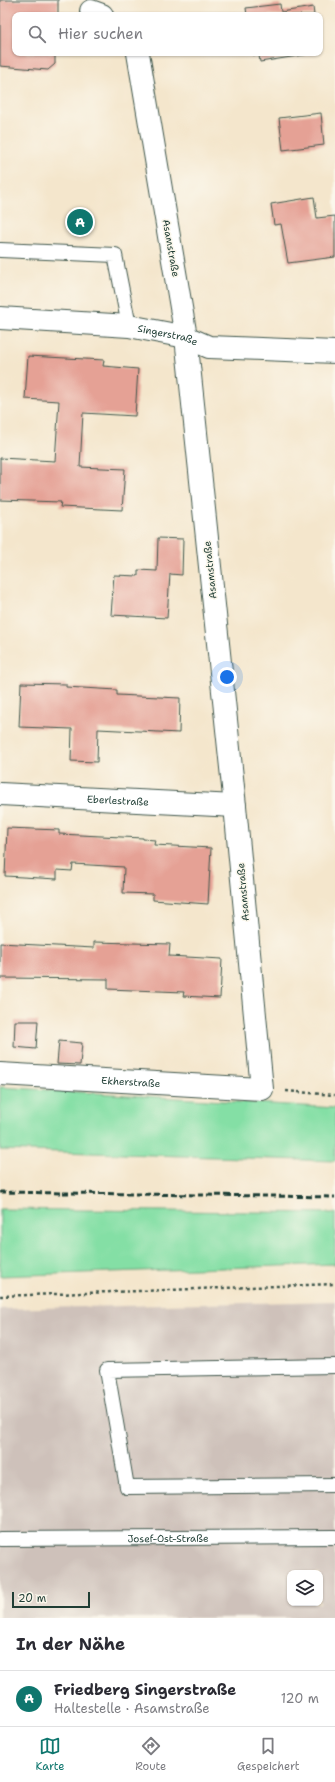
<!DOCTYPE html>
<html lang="de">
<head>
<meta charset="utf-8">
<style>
  :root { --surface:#fff; --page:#f2f2f3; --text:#2b2b33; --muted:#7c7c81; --line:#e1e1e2; --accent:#0f766e }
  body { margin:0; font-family:"Shantell Sans",sans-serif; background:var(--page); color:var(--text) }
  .controls { position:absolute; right:12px; bottom:12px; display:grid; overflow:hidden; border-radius:8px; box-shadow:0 1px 3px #0004 }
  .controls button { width:36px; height:36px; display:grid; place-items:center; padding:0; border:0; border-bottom:1px solid var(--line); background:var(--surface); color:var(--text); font:20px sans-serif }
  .scale { position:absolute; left:12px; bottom:10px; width:78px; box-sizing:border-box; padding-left:4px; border:2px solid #1f3d34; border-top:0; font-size:11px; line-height:14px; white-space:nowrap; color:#1f3d34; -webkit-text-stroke:3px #fbf7ec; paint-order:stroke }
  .you { position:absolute; left:227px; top:677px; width:14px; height:14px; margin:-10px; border:3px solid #fff; border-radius:50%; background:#1a73e8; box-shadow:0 0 0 6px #1a73e833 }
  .badge { display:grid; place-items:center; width:26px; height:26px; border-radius:50%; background:var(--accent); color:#fff; font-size:13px; font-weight:700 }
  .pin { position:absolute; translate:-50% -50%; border:2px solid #fff; box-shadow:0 1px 4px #0006 }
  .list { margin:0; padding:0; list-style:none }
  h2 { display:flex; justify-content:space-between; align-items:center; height:52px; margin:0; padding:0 16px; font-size:17px }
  h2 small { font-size:13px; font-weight:400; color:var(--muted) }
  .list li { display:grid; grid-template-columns:26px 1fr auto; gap:12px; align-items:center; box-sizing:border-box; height:56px; padding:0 16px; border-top:1px solid var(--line) }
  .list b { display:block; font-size:15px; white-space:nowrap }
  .list p { margin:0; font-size:13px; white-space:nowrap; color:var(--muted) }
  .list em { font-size:13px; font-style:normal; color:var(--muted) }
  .icon { flex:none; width:22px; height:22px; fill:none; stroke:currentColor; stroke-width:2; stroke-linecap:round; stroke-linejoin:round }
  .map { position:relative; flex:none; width:335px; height:1618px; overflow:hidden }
  .search { position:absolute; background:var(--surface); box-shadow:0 1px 3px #0004; left:12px; right:12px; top:12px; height:44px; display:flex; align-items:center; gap:10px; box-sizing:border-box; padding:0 14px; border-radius:8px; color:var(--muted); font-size:15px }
  .sheet { height:108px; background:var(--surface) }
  nav { display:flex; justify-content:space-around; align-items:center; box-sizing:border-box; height:56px; border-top:1px solid var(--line); background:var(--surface); font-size:11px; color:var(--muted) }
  nav a { display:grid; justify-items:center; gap:2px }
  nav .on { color:var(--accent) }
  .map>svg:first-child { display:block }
  .industrial { fill:#cec1ba; fill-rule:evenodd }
  .green { fill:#84dfa5; stroke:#528e6c }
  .building { fill:#e5a195 }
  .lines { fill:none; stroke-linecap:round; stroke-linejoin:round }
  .lane-casing { stroke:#3f564b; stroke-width:16 }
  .street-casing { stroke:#3f564b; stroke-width:24 }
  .path { stroke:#3f564b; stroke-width:2.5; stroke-dasharray:3 3; stroke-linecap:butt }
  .lane { stroke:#fff; stroke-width:14 }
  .street { stroke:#fff; stroke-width:22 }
  .rail { stroke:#1f3d34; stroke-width:3; stroke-dasharray:6 3; stroke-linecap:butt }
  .labels { text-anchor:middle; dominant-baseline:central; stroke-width:3; stroke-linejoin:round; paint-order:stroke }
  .street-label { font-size:10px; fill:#1f3d34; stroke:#fbf7ec }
</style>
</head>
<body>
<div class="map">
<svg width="335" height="1618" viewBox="0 0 335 1618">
  <rect width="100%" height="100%" fill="#fbf7ec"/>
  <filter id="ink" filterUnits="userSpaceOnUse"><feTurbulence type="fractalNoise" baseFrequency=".025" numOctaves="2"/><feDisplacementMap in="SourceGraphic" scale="8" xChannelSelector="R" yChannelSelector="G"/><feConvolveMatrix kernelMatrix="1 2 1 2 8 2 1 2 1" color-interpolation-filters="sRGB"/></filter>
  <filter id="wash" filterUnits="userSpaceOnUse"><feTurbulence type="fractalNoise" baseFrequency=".012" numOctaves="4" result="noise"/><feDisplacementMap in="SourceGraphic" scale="16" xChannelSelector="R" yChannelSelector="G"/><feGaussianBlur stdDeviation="0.9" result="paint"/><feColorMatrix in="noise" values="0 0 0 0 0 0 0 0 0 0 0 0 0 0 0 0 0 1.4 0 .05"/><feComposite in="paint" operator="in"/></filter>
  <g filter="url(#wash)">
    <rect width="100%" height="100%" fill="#f4e6cc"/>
    <path class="industrial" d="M335 1301V1618H0V1309ZM290 1573H320V1603H290Z"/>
    <path class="green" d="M0 1087 335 1108V1161L0 1150Z
      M0 1209 335 1213V1264L0 1276Z"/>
    <g id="blocks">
      <path class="building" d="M0 0H58V15H15V53H55V64L48 70 0 66Z
        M280 4 281 12 313 7 314 15H247L246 8Z
        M252 53H316L260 62 259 55H253Z
        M321 113 324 145 283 150 279 118Z
        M314 197 317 218 335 216V257L288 263 281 224 274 225 271 204Z
        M28 356 104 360 103 366 138 369 135 416 83 413 80 467 125 469 122 510 60 507 61 502 0 500V458L55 461 59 401 25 399Z
        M158 538 183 539 182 575 170 574 167 618 111 615 114 575 138 576V570L157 571Z
        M21 683 66 684V687L117 690V695L180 698 179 733 98 729 97 762 71 761 72 729 19 727Z
        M7 828 59 830V834L143 838V839L155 840 154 845 211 848 208 904 153 900V894L123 893 124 867 73 864 72 871 57 870V879L5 876Z
        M94 942 170 944 169 956 222 959 220 998 183 996 184 992 108 989V979L0 978V943L94 948Z
        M15 1021H38L36 1049 14 1047Z
        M59 1041 82 1043 80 1065 57 1064Z"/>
    </g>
  </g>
  <g filter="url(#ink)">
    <use href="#blocks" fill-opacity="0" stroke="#3f564b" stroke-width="1"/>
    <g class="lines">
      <defs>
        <g id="lane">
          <path d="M0 250 115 255 129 326"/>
          <path d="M335 1366 107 1370 127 1487 335 1485"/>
          <path id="s1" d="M0 1539 335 1537"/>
        </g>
        <g id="street">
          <path d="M91 11 102 15"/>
          <path id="s2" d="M0 318 129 326 186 337 209 347 335 352"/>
          <path id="s3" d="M0 794 235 806"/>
          <path id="s4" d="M0 1074 262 1089 235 806 186 337 138 53"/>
        </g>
      </defs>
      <use href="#lane" class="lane-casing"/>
      <use href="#street" class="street-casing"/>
      <path class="path" d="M286 1091 335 1095
        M0 1296 335 1284"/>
      <use href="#lane" class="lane"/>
      <use href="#street" class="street"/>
      <path class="rail" d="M0 1192 335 1197"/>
    </g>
  </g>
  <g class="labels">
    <g class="street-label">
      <text transform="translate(171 248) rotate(80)">Asamstraße</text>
      <text stroke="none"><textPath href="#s2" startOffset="169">Singerstraße</textPath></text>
      <text transform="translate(210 570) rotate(-96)">Asamstraße</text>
      <text stroke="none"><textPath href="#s3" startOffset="118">Eberlestraße</textPath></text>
      <text transform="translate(243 892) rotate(-95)">Asamstraße</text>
      <text stroke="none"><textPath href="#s4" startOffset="131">Ekherstraße</textPath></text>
      <text stroke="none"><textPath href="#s1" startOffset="168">Josef-Ost-Straße</textPath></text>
    </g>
  </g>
</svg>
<div class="controls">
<button><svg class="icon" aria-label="layers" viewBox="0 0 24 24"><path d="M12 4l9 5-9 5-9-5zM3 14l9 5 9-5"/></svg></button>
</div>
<div class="scale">20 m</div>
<div class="you"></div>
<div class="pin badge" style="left:80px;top:222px">A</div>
<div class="search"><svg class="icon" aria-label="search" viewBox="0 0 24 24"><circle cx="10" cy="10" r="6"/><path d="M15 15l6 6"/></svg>Hier suchen</div>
</div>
<section class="sheet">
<h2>In der Nähe<small></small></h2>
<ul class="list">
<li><span class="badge">A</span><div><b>Friedberg Singerstraße</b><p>Haltestelle · Asamstraße</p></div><em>120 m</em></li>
</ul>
</section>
<nav>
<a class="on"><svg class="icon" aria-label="map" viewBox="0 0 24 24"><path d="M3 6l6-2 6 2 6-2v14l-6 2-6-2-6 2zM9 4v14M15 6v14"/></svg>Karte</a>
<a><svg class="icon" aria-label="directions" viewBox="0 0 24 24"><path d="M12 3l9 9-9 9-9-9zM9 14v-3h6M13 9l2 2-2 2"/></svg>Route</a>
<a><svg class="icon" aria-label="saved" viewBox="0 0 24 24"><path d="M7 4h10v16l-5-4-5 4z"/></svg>Gespeichert</a>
</nav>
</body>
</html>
